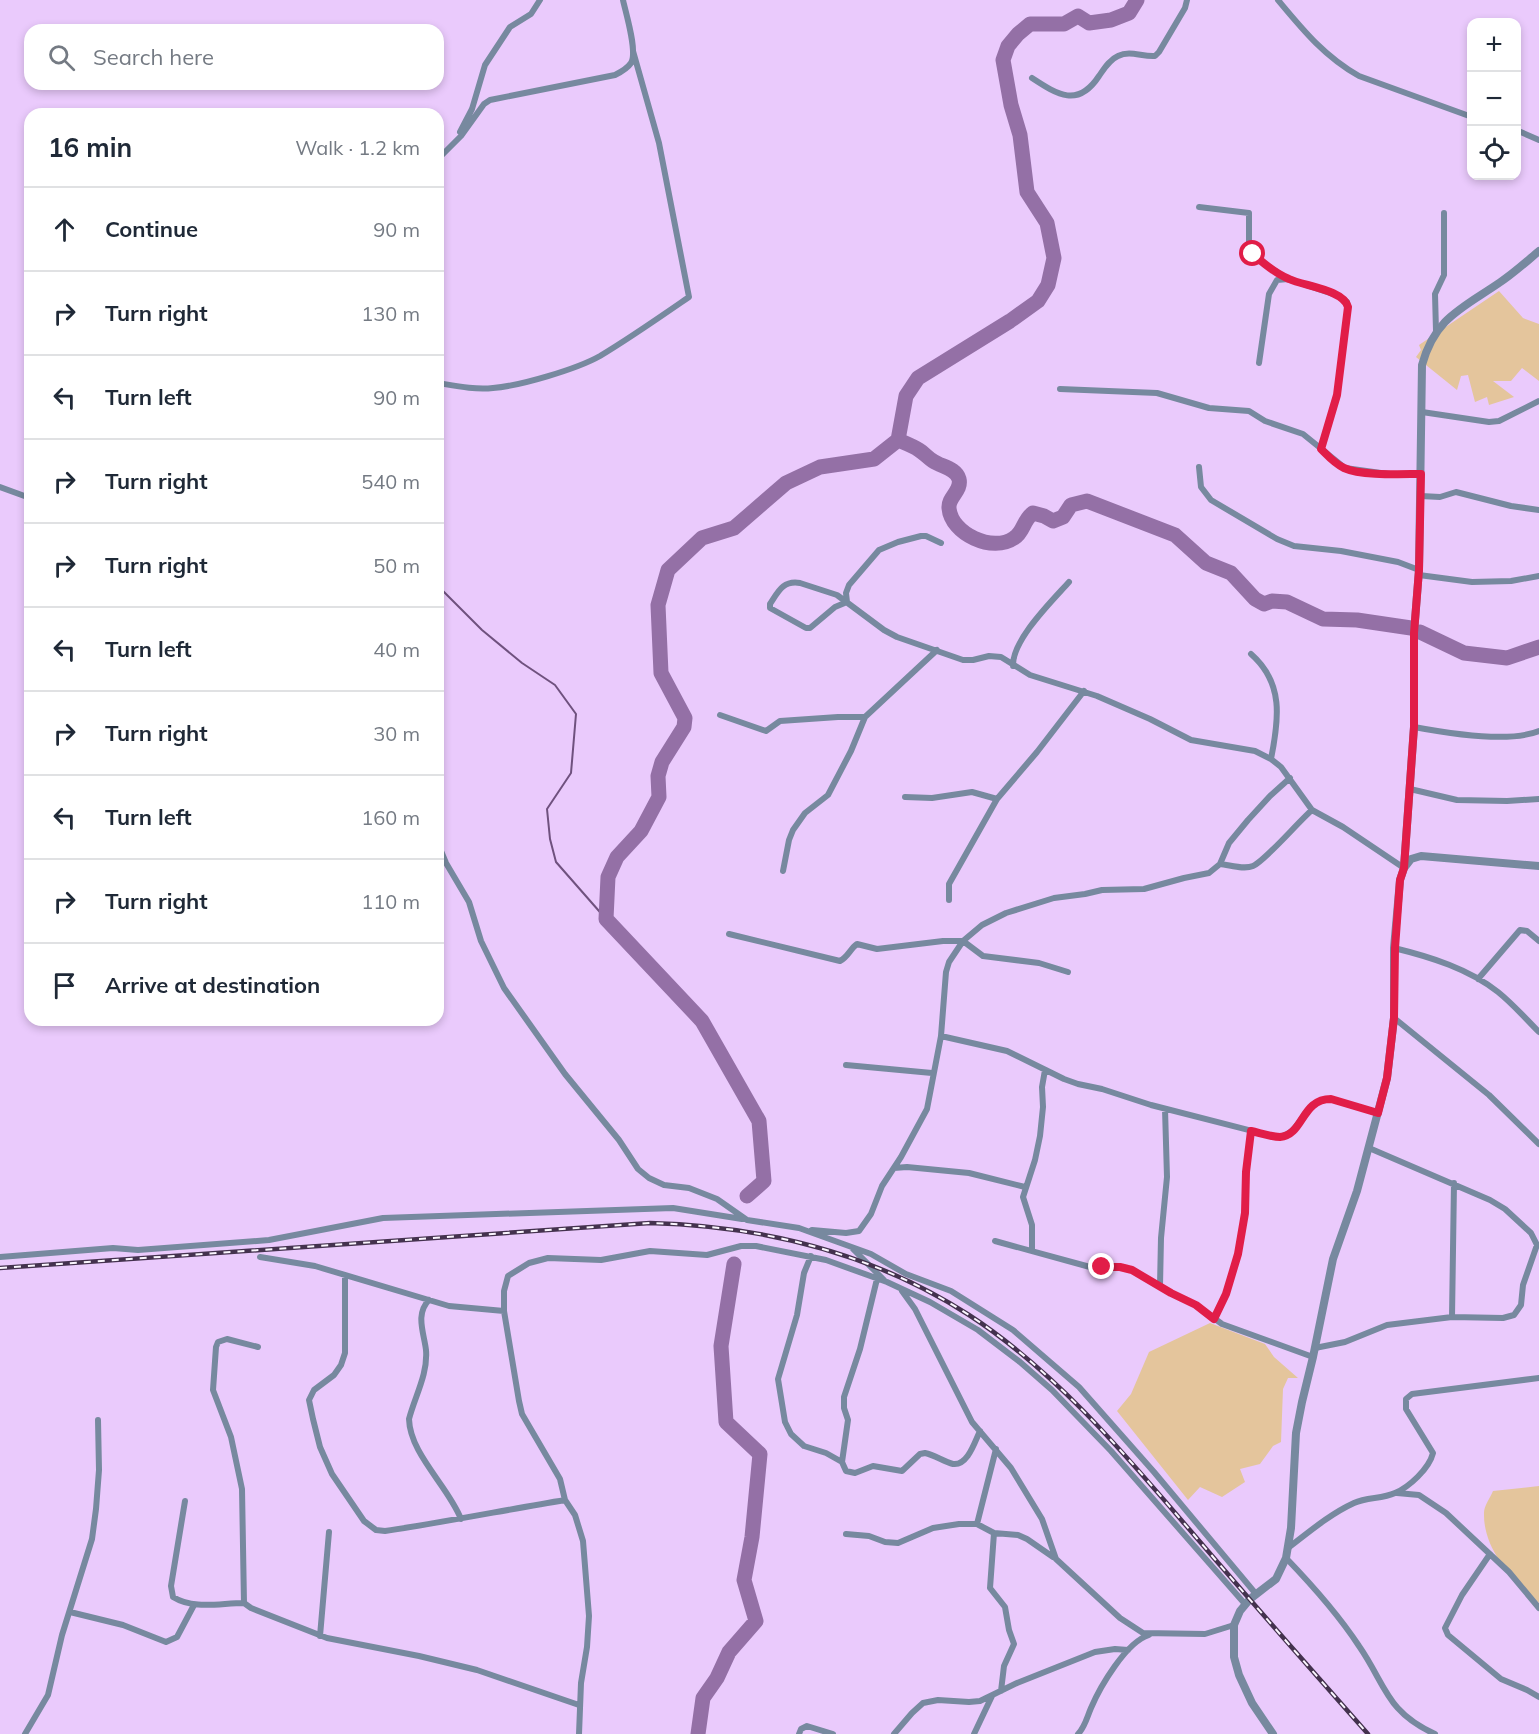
<!DOCTYPE html>
<html lang="en">
<head>
<meta charset="utf-8">
<style>
  :root { --surface:#fff; --page:#f2f2f3; --text:#1f2937; --muted:#747a83; --line:#e0e1e3 }
  body { margin:0; font-family:Mulish,sans-serif; background:var(--page); color:var(--text) }
  .controls { position:absolute; right:18px; top:18px; display:grid; overflow:hidden; border-radius:12px; box-shadow:0 3px 9px #0003 }
  .controls button { width:54px; height:54px; display:grid; place-items:center; padding:0; border:0; border-bottom:2px solid var(--line); background:var(--surface); color:var(--text); font:30px sans-serif }
  .stop { position:absolute; width:18px; height:18px; margin:-14px; border:4px solid #e11d48; border-radius:50%; background:#fff }
  .stop.end { background:#e11d48; border-color:#fff; box-shadow:0 2px 6px #0008 }
  .list { margin:0; padding:0; list-style:none }
  h2 { display:flex; justify-content:space-between; align-items:center; height:78px; margin:0; padding:0 24px; font-size:26px }
  h2 small { font-size:20px; font-weight:400; color:var(--muted) }
  .list li { display:grid; grid-template-columns:39px 1fr auto; gap:18px; align-items:center; box-sizing:border-box; height:84px; padding:0 24px; border-top:2px solid var(--line) }
  .list b { display:block; font-size:22px; white-space:nowrap }
  .list em { font-size:20px; font-style:normal; color:var(--muted) }
  .icon { flex:none; width:33px; height:33px; fill:none; stroke:currentColor; stroke-width:2; stroke-linecap:round; stroke-linejoin:round }
  .map { position:relative; flex:none; width:1539px; height:1734px; overflow:hidden }
  .search { position:absolute; background:var(--surface); box-shadow:0 3px 9px #0003; left:24px; top:24px; width:420px; height:66px; display:flex; align-items:center; gap:15px; box-sizing:border-box; padding:0 21px; border-radius:18px; color:var(--muted); font-size:22px }
  .panel { position:absolute; background:var(--surface); box-shadow:0 3px 9px #0003; left:24px; top:108px; width:420px; height:918px; border-radius:18px }
  .map>svg:first-child { display:block }
  .green { fill:#e4c59c }
  .lines { fill:none; stroke-linecap:round; stroke-linejoin:round }
  .stream { stroke:#6f517e; stroke-width:2 }
  .river { stroke:#9470a6; stroke-width:15 }
  .minor { stroke:#77899f; stroke-width:6 }
  .tertiary { stroke:#77899f; stroke-width:8 }
  .rail-casing { stroke:#44324e; stroke-width:4.5 }
  .rail { stroke:#fbf7fe; stroke-width:2; stroke-dasharray:7; stroke-linecap:butt }
  .route { stroke:#e11d48; stroke-width:8 }
</style>
</head>
<body>
<div class="map">
<svg width="1539" height="1734" viewBox="0 0 1539 1734">
  <rect width="100%" height="100%" fill="#eacafc"/>
  <path class="green" d="M1499 291 1523 318 1539 324V381L1522 368 1511 381H1493L1514 397 1489 405 1487 397 1475 402 1468 375 1461 376 1457 390 1416 357 1421 350 1419 345Z
    M1210 1323 1265 1344 1274 1357 1298 1378H1288L1283 1389 1281 1442 1273 1446 1260 1464 1240 1469 1245 1482 1222 1497 1200 1487 1188 1500 1117 1411 1131 1394 1149 1352Z
    M1539 1486V1603C1513 1580 1483 1550 1484 1513 1484 1506 1490 1498 1493 1491Z"/>
  <g class="lines">
    <path class="stream" d="M438 586 482 630 522 663 555 685 576 714 571 773 547 809 550 839 556 862 606 919"/>
    <path class="river" d="M898 440C905 443 913 446 919 450 924 453 928 458 933 461 942 467 956 468 959 479 962 491 948 497 949 508 951 534 993 553 1014 538 1024 532 1023 520 1033 513L1044 516 1053 521 1063 517 1071 505 1087 501 1175 535 1206 563 1231 573 1255 599 1264 604 1272 601 1287 602 1323 619 1357 620 1411 628
      M1420 632 1464 653 1507 658 1539 647
      M747 1196 764 1181 759 1121 702 1021 606 919 608 877 617 857 641 831 659 797 658 776 662 762 684 727 685 718 661 673 658 605 668 570 702 538 734 528 786 483 820 467 874 459 898 440 906 396 918 378 1010 321 1038 301 1048 285 1054 258 1047 223 1027 192 1020 135 1011 105 1003 60 1008 46 1018 34 1030 24H1064L1078 16 1089 23 1111 20 1129 13 1137 0
      M698 1734 703 1698 717 1678 729 1652 756 1621 744 1580 752 1537 760 1454 726 1422 721 1346 734 1264"/>
    <path class="minor" d="M1278 0C1303 30 1324 56 1359 76L1472 117
      M1032 78C1058 95 1078 108 1099 76 1104 69 1109 60 1118 56 1130 50 1142 57 1155 56L1159 52 1185 8 1187 0
      M1516 130 1539 140
      M460 132 472 109 485 65 510 27 531 14 540 0
      M438 159 461 136 484 104 490 100 615 75C621 72 627 69 631 63 638 52 626 14 623 0
      M1199 207 1249 213V248L1259 260 1287 279
      M1436 331 1435 294 1444 275V213
      M1259 363 1269 294 1277 280 1288 279 1339 296 1347 302 1348 307 1337 395 1321 449
      M438 383C456 386 475 390 493 388 520 386 577 369 600 356 630 338 660 317 689 297L659 143 633 51
      M1060 389 1157 393 1209 408 1249 411 1265 421 1303 434 1345 468 1388 474H1421
      M1422 412 1489 422 1499 421 1539 401
      M1199 467 1201 487 1211 500 1277 539 1294 546 1341 551 1398 562 1419 570
      M0 487 30 498
      M1421 496 1440 497 1456 492 1511 506 1539 510
      M941 543 926 536H921L898 542 879 550 849 585 846 593 847 602 835 607 810 628H806L770 608V604C778 592 783 580 800 583L837 595 884 630 897 637 963 660H973L989 656 1001 657 1030 675 1097 696 1150 719 1191 740 1255 751 1271 759 1281 767 1312 810 1343 827 1404 868
      M1419 575 1472 582 1511 581 1539 576
      M1251 654C1284 683 1279 719 1271 759
      M1013 666C1012 640 1052 601 1069 582
      M720 715 766 731 780 721 838 717H865
      M1414 727C1446 733 1510 743 1539 731
      M1410 789 1457 800 1507 801 1539 799
      M905 797 932 798 972 792 997 799
      M438 844 446 863 469 902 481 941 504 988 565 1074 619 1140 638 1169 649 1178 664 1185 689 1188 717 1199 747 1220 799 1228 871 1254 906 1274 951 1291 1013 1330 1079 1387 1154 1472 1256 1594
      M1220 864C1230 865 1244 870 1253 866 1265 861 1298 822 1312 810
      M783 871 789 840 793 830 805 813 828 795 851 751 865 717 937 650
      M949 900V884L997 799 1037 752 1084 691
      M729 934 840 961C848 957 850 949 857 944L877 949 943 941H963L983 956 1039 963 1068 972
      M1394 948C1431 957 1469 969 1498 992 1513 1004 1526 1019 1539 1032
      M1478 979 1520 930 1527 931 1539 941
      M1394 1018 1489 1095 1539 1144
      M941 1036 1007 1051 1064 1079 1078 1084 1102 1089 1151 1105 1276 1137C1304 1136 1300 1099 1331 1099L1378 1113
      M846 1065 932 1073
      M894 1168 907 1167 969 1173 1025 1187
      M812 1230 846 1233 859 1231 871 1214 882 1186 901 1157 927 1109 941 1036 946 972 949 962 963 941 982 925 1006 913 1054 898 1085 894 1102 890 1144 889 1184 878 1209 873 1220 864 1229 843 1248 820 1270 796 1290 778
      M995 1241 1090 1267H1121L1132 1270 1171 1293 1196 1305 1222 1324 1313 1357
      M853 1249 884 1280
      M1032 1251V1225L1023 1197 1035 1160 1040 1136 1043 1107 1042 1087 1045 1070
      M811 1256 804 1273 797 1315 778 1379 785 1422 791 1434 804 1446 826 1453 842 1462
      M0 1257 113 1248 138 1250 269 1240 383 1218 673 1208 742 1219
      M260 1257 315 1266 449 1306 504 1311
      M345 1275V1353L341 1365 334 1375 314 1390 309 1400 313 1419 320 1447 332 1474 364 1521 376 1530 385 1531C445 1522 505 1510 565 1500
      M877 1279 860 1349 844 1397V1408L848 1420 842 1462 846 1471 855 1473 873 1466 902 1471 920 1454 925 1453C935 1455 944 1462 953 1464 968 1466 975 1441 980 1431
      M1160 1286 1161 1238 1167 1177 1165 1109
      M902 1291 915 1309 972 1422 1011 1468 1042 1519 1056 1559 1120 1618 1143 1633 1205 1634 1234 1625
      M429 1300C415 1314 424 1333 426 1350 428 1374 415 1396 409 1419 410 1454 448 1486 461 1519
      M1452 1317 1454 1183
      M1214 1319 1226 1294 1238 1254 1245 1213 1246 1172 1251 1131
      M258 1347 227 1339 218 1342 216 1347 213 1390 231 1437 242 1489 244 1603 251 1608 327 1638 419 1656 477 1670 579 1705
      M1315 1348 1345 1342 1387 1325 1452 1317 1503 1318 1514 1315 1521 1305 1523 1285 1537 1245 1531 1233 1505 1209 1490 1200 1369 1148
      M1397 1493 1419 1495 1446 1513 1509 1572 1539 1608
      M185 1501 171 1586 173 1597C194 1610 220 1603 244 1603
      M977 1524 996 1449
      M994 1533 990 1588 1005 1607 1009 1630 1014 1644 1004 1666 1001 1691
      M846 1534 869 1536 885 1542 898 1543 933 1528 959 1524H977L994 1533 1018 1535 1027 1539 1053 1557
      M1288 1548C1309 1532 1330 1514 1354 1503 1367 1497 1382 1499 1395 1493 1409 1487 1429 1469 1433 1453L1406 1409V1399L1412 1394 1539 1378
      M1490 1554 1462 1595 1445 1628 1448 1635 1501 1679 1527 1690 1539 1697
      M1286 1558C1312 1585 1338 1614 1359 1646 1386 1685 1386 1712 1435 1734
      M70 1612 123 1625 166 1642 177 1637 194 1605
      M320 1636 329 1532
      M25 1734 48 1695 62 1635 92 1539 96 1509 99 1470 98 1420
      M579 1734 581 1683 587 1647 589 1616 583 1541 575 1515 565 1500 560 1479 522 1414 519 1401 504 1311V1291L508 1276 529 1263 548 1258 601 1260 650 1251 707 1255 741 1246H756L826 1260 887 1282 930 1302 978 1330 1020 1362 1052 1390 1111 1451 1245 1604
      M799 1734 801 1729 807 1726 833 1734
      M894 1734 912 1713 923 1703 938 1700 969 1702 980 1701 1017 1683 1095 1652 1115 1649 1128 1650
      M974 1734 992 1696
      M1078 1734C1085 1727 1087 1717 1091 1708 1100 1687 1126 1642 1149 1635"/>
    <path class="tertiary" d="M1404 867 1414 727V633L1419 570 1422 365C1435 318 1461 309 1499 283 1513 274 1526 262 1539 251
      M1273 1734 1252 1703 1239 1675 1234 1657V1625L1240 1611 1250 1599 1276 1579 1286 1558 1291 1528 1296 1433 1302 1402 1313 1357 1333 1259 1357 1191 1387 1078 1394 1018V948L1400 880 1404 868 1411 859 1421 856 1539 866"/>
    <defs>
      <path id="rail" d="M0 1268 650 1223C762 1226 873 1253 969 1315 1055 1371 1123 1452 1189 1529 1248 1598 1308 1666 1368 1734"/>
    </defs>
    <use href="#rail" class="rail-casing"/>
    <use href="#rail" class="rail"/>
  </g>
  <g class="lines">
    <path class="route" d="M1102 1267H1120L1132 1270 1171 1293 1196 1305 1214 1319 1226 1294 1238 1254 1245 1213 1246 1172 1251 1131C1260 1133 1271 1137 1280 1137 1304 1135 1301 1099 1331 1099L1378 1113 1387 1078 1394 1018 1395 948 1400 880 1404 868 1414 727V633L1419 570 1421 474C1401 474 1362 476 1344 468 1335 464 1328 456 1321 449L1337 395 1348 307C1344 290 1304 286 1289 279 1277 274 1263 263 1253 254"/>
  </g>
</svg>
<div class="controls">
<button>+</button>
<button>−</button>
<button><svg class="icon" aria-label="locate" viewBox="0 0 24 24"><circle cx="12" cy="12" r="6"/><path d="M12 2v4M12 18v4M2 12h4M18 12h4"/></svg></button>
</div>
<div class="stop" style="left:1253px;top:254px"></div>
<div class="stop end" style="left:1102px;top:1267px"></div>
<div class="search"><svg class="icon" aria-label="search" viewBox="0 0 24 24"><circle cx="10" cy="10" r="6"/><path d="M15 15l6 6"/></svg>Search here</div>
<section class="panel">
<h2>16 min<small>Walk · 1.2 km</small></h2>
<ul class="list">
<li><svg class="icon" aria-label="ahead" viewBox="0 0 24 24"><path d="M12 20V5M6 11l6-6 6 6"/></svg><div><b>Continue</b></div><em>90 m</em></li>
<li><svg class="icon" aria-label="right" viewBox="0 0 24 24"><path d="M7 20v-9h11M14 6l5 5-5 5"/></svg><div><b>Turn right</b></div><em>130 m</em></li>
<li><svg class="icon" aria-label="left" viewBox="0 0 24 24"><path d="M17 20v-9H6M10 6l-5 5 5 5"/></svg><div><b>Turn left</b></div><em>90 m</em></li>
<li><svg class="icon" aria-label="right" viewBox="0 0 24 24"><path d="M7 20v-9h11M14 6l5 5-5 5"/></svg><div><b>Turn right</b></div><em>540 m</em></li>
<li><svg class="icon" aria-label="right" viewBox="0 0 24 24"><path d="M7 20v-9h11M14 6l5 5-5 5"/></svg><div><b>Turn right</b></div><em>50 m</em></li>
<li><svg class="icon" aria-label="left" viewBox="0 0 24 24"><path d="M17 20v-9H6M10 6l-5 5 5 5"/></svg><div><b>Turn left</b></div><em>40 m</em></li>
<li><svg class="icon" aria-label="right" viewBox="0 0 24 24"><path d="M7 20v-9h11M14 6l5 5-5 5"/></svg><div><b>Turn right</b></div><em>30 m</em></li>
<li><svg class="icon" aria-label="left" viewBox="0 0 24 24"><path d="M17 20v-9H6M10 6l-5 5 5 5"/></svg><div><b>Turn left</b></div><em>160 m</em></li>
<li><svg class="icon" aria-label="right" viewBox="0 0 24 24"><path d="M7 20v-9h11M14 6l5 5-5 5"/></svg><div><b>Turn right</b></div><em>110 m</em></li>
<li><svg class="icon" aria-label="arrive" viewBox="0 0 24 24"><path d="M6 21V4h12l-3 4 3 4H6"/></svg><div><b>Arrive at destination</b></div></li>
</ul>
</section>
</div>
</body>
</html>
